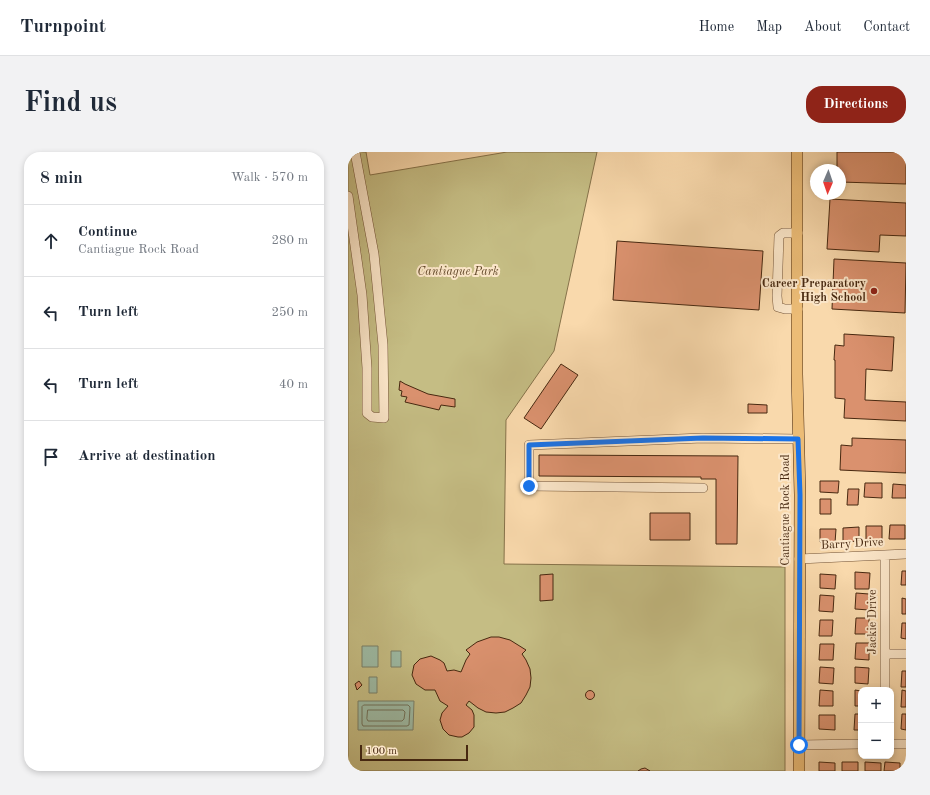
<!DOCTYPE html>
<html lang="en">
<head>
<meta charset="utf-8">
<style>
  :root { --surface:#fff; --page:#f2f2f3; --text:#1f2937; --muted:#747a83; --line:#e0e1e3; --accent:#8f2418 }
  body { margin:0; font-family:"Old Standard TT",serif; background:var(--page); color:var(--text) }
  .controls { position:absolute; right:12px; bottom:12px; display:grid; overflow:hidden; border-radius:8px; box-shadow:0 2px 6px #0003 }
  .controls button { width:36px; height:36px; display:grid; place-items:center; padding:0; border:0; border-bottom:1px solid var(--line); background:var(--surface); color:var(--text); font:20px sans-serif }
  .compass { position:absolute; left:462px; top:12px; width:36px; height:36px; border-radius:50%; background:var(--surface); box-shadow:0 2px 6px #0003; rotate:182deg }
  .scale { position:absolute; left:12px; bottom:10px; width:108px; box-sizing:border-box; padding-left:4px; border:2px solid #472810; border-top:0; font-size:11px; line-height:14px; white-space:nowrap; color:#472810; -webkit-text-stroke:3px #fbe6c9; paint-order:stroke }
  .stop { position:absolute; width:12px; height:12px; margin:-9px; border:3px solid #1a73e8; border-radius:50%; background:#fff }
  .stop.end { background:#1a73e8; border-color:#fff; box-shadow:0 1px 4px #0008 }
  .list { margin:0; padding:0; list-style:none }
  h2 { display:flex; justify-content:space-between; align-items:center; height:52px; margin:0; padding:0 16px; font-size:17px }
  h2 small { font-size:13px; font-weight:400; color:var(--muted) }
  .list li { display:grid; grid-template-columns:26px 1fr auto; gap:12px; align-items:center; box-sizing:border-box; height:72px; padding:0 16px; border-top:1px solid var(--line) }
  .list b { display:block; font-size:15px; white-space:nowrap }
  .list p { margin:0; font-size:13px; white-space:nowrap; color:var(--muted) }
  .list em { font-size:13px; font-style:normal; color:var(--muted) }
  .icon { flex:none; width:22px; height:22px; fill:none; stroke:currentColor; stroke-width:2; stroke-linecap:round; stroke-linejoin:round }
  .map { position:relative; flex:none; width:558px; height:619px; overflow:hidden; border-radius:16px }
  header { display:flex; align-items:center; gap:24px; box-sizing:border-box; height:56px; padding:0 20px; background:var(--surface); border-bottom:1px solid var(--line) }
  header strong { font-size:19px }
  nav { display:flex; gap:22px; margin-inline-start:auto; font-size:14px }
  .intro { display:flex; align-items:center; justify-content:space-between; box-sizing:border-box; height:96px; padding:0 24px }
  h1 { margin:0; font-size:28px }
  .button { padding:10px 18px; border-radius:16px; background:var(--accent); color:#fff; font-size:14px; font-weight:700 }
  main { display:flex; gap:24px; padding:0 24px }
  aside { flex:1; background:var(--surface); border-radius:16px; box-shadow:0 2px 6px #0003 }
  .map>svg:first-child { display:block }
  .green { fill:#c5bd84; stroke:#86724a }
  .water { fill:#9ebba5; stroke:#7b8069 }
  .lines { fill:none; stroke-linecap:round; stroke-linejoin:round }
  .shore { stroke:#72725a; stroke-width:1 }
  .building { fill:#da916e; stroke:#472810 }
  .minor-casing { stroke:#745437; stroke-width:10 }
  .major-casing { stroke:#472810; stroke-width:12 }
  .minor { stroke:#fbe6c9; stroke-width:9 }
  .major { stroke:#ecbc76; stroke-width:11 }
  .route { stroke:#1a73e8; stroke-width:5 }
  .poi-dot { fill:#8f2418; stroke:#fbe6c9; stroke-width:1.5 }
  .labels { text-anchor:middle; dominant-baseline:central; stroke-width:4; stroke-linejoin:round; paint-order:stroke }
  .park-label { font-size:12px; font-style:italic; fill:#604627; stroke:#fbe6c9 }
  .poi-label { font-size:12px; font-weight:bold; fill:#472810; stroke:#fbe6c9; text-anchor:end }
  .street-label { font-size:12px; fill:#472810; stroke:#fbe6c9 }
</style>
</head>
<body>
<header>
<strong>Turnpoint</strong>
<nav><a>Home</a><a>Map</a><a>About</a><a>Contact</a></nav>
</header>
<div class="intro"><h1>Find us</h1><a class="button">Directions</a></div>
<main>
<aside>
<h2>8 min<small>Walk · 570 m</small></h2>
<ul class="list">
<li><svg class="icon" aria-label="ahead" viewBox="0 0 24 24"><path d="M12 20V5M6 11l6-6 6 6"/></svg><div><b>Continue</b><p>Cantiague Rock Road</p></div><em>280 m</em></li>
<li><svg class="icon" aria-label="left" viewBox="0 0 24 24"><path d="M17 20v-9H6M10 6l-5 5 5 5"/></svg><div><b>Turn left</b></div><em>250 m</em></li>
<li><svg class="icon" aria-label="left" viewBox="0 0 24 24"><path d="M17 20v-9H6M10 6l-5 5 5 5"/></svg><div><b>Turn left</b></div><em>40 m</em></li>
<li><svg class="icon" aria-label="arrive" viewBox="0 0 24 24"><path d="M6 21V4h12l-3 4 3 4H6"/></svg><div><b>Arrive at destination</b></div></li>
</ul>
</aside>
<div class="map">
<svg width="558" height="619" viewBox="0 0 558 619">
  <rect width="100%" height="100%" fill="#f9d9ac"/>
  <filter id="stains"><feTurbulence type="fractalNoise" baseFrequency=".005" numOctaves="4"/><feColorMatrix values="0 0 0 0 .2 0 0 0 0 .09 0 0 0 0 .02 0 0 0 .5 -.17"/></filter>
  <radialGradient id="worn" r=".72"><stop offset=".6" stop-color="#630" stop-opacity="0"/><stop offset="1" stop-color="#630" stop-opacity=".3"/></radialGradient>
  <path class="green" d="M0 0H18L22 23 159 0H249L206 199 158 268 156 412 437 415V619H0Z"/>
  <path class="water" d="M14 494H30V515H14Z
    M43 499H53V515H43Z
    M21 525H29V541H21Z
    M10 549H66L65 578H10Z"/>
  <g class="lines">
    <path class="shore" d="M16 553H60L62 555 61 573 59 574H15L14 572V555Z
      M20 558H55L57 560 56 567 54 569H20L19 567Z"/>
  </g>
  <path class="building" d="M489 0H558V32L492 30V18H489Z
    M482 47 558 51V84L532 83 531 100 479 97Z
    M269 89 415 99 411 158 265 148Z
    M486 107 558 111 557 161 484 157Z
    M496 182 546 185 544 219 518 217 517 248 558 250V269L496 266 497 247 487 246V208H486L487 193 496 194Z
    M213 212 230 223 193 277 176 266Z
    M52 229 57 232 80 242 107 247V255L93 253 91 258 57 250 59 245 53 244 54 239 51 238Z
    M400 252 419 253V261H400Z
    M504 286 558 288V321L492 318 493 293 504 294Z
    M191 303 390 304 389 392H368V327H353V325L191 324Z
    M472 329H491L490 341 472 340Z
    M517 331H534V346L516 345Z
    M545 332 558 333V346H544Z
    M500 337H511L510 353H499Z
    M472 347H483V362H472Z
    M302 361H342V388H302Z
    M542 373H557V387H541Z
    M518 374H534V388H518Z
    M511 375V389L495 390V376Z
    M472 377H488L487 391 472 390Z
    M554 419H558V433H553Z
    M507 420 522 421 521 437H507Z
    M205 422V448L192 449V423Z
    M472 422 488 423 487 437 472 436Z
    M508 441 521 442V458L507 457Z
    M472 443 486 444 485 460 471 459Z
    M554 446 558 447V462H554Z
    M508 466H521V482H507Z
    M472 468H485L484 484H471Z
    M554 471H558V487L553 486Z
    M143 485H151L162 488 178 498 174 502 178 508 182 517 183 526 182 535 178 543 173 551 165 556 157 560 148 561 138 560 130 556 121 549 118 553 124 558 126 563V575L121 581 114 585H110L101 583 95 577 92 568 94 561 100 554 92 549 87 538H77L68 532 64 523 66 513 72 507 83 504 92 508 96 511 99 519 106 518 113 520 118 508 122 502 118 498 129 490Z
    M508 491H521V508L507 507Z
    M472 492H486L485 508H471Z
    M472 515 486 516 485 532 471 531Z
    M507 515 521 516 520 532 507 531Z
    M554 519H558V535H553Z
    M11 529 14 533 9 538 7 532Z
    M472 538 485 539V554H471Z
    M507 538 513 539V554H507Z
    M554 538 558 539V555H553Z
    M237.5 543a4.5 4.5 0 1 1 9 0a4.5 4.5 0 1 1-9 0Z
    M507 562H513V578H506Z
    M554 562H558V578L553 577Z
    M471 563H487V578L471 577Z
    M471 610 487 611V619H471Z
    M494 610H510V619H494Z
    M517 610 533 611V619H517Z
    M537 610 552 611V619H536Z
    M297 616 302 619H290L293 617Z"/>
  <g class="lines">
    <defs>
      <path id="minor" d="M0 44 14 143 19 216V261L24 265 36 266 35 193 26 102 7 0
        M450 157H437L430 155 429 144 431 84 435 81H450
        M355 336 181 334V293L355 286 450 287
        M537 403V538
        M451 407 558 402
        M537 502H558
        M543 592H558
        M451 593 513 592"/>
      <path id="major" d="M449 0V222L452 343 451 619"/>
    </defs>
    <use href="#minor" class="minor-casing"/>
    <use href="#major" class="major-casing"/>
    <use href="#minor" class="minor"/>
    <use href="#major" class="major"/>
  </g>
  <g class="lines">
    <path class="route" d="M181 334V293L355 286 450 287 452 343 451 593"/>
  </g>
  <circle class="poi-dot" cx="526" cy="139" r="4"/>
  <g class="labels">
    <g class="park-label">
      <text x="110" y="120">Cantiague Park</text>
    </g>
    <g class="poi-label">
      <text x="518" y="132">Career Preparatory<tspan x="518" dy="14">High School</tspan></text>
    </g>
    <g class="street-label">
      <text transform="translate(438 358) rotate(-90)">Cantiague Rock Road</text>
      <text transform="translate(504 392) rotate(-3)">Barry Drive</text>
      <text transform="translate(525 470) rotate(-90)">Jackie Drive</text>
    </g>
  </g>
  <rect width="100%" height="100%" filter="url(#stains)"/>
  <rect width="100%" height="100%" fill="url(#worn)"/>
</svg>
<div class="controls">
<button>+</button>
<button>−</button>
</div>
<svg class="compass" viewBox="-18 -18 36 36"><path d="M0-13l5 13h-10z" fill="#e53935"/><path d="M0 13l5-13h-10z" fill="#747a83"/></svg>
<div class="scale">100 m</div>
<div class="stop" style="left:451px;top:593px"></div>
<div class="stop end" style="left:181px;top:334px"></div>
</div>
</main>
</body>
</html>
